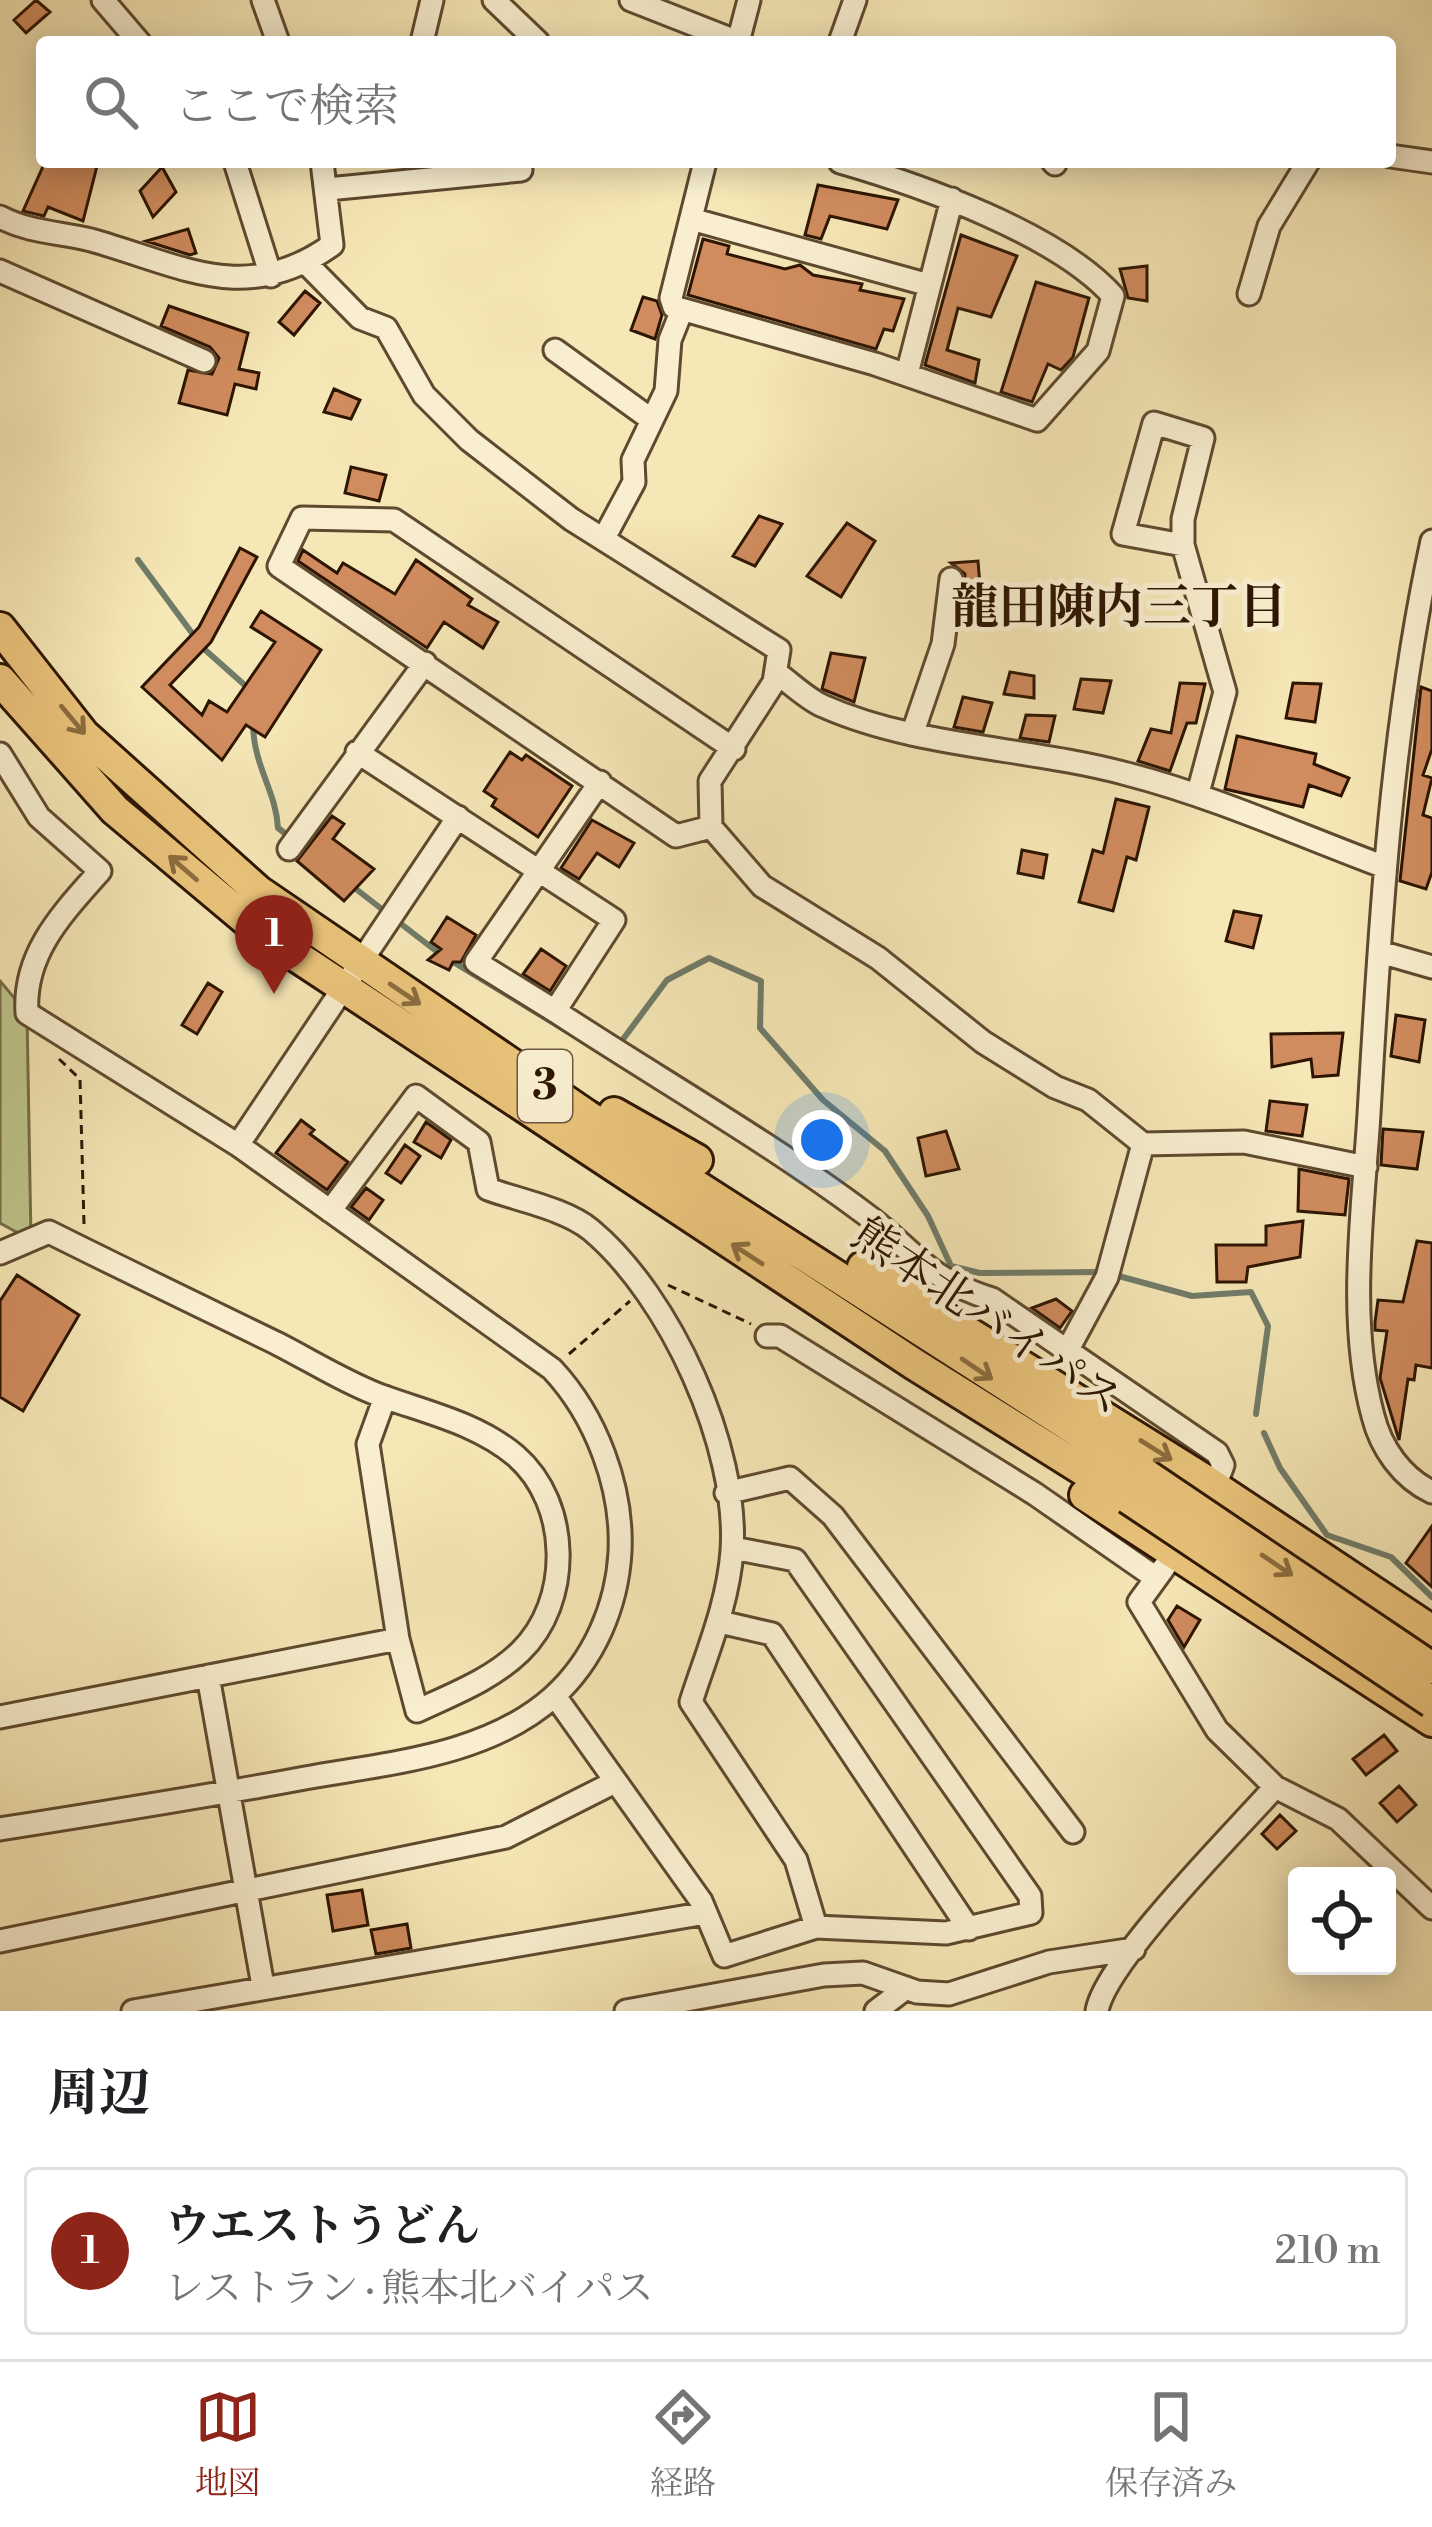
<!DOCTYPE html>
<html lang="ja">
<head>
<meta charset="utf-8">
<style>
  :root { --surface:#fff; --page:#f2f2f2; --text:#202124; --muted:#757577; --line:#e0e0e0; --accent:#8f2418 }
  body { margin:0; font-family:"Libre Bodoni","Noto Serif JP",serif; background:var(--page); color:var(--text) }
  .controls { position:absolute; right:36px; bottom:36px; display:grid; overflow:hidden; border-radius:12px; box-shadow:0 6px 30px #0003 }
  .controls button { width:108px; height:108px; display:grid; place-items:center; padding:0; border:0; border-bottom:3px solid var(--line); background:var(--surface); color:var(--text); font:60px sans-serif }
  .you { position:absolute; left:822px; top:1140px; width:42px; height:42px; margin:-30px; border:9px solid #fff; border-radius:50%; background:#1a73e8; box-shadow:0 0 0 18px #1a73e833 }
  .badge { display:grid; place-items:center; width:78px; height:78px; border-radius:50%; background:var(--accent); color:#fff; font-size:39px; font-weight:700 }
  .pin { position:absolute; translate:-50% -99px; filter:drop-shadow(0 3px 6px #0008) }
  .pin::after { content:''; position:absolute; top:63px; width:42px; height:36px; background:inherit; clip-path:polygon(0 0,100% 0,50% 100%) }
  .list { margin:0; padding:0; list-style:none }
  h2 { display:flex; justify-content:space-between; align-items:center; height:156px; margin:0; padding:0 48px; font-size:51px }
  h2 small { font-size:39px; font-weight:400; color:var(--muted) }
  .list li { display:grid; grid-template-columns:78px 1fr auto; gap:36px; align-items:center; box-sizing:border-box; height:168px; margin:0 24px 24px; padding:0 24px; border:3px solid var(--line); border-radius:12px }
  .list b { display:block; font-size:45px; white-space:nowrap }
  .list p { margin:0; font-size:39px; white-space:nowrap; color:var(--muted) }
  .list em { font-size:39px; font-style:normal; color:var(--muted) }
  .icon { flex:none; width:66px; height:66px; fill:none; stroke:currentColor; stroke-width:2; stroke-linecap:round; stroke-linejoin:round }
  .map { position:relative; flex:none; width:1432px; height:2011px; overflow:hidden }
  .search { position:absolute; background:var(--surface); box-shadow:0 6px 30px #0003; left:36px; right:36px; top:36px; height:132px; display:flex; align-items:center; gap:30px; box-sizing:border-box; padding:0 42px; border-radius:12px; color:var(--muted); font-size:45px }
  .sheet { height:348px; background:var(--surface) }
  nav { display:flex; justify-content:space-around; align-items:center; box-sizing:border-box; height:168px; border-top:3px solid var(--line); background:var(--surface); font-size:33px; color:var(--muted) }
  nav a { display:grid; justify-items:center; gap:6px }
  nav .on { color:var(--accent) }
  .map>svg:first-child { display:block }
  .green { fill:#bec58c; stroke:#766d47; stroke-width:3 }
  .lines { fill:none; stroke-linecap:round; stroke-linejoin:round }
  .stream { stroke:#707c69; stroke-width:6 }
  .building { fill:#d08c5e; stroke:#2d1502; stroke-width:3 }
  .minor-casing { stroke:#5f4a2f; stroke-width:27 }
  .highway-casing { stroke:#2d1502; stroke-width:36 }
  .path { stroke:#2d1502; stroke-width:3; stroke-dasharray:9 6; stroke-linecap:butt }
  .minor { stroke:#f9efd0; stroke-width:21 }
  .highway { stroke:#ebc47b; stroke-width:30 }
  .highway-bridge-casing { stroke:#2d1502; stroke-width:36; stroke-linecap:butt }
  .highway-bridge { stroke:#ebc47b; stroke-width:30 }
  .oneway { stroke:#8c6c3e }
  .labels { text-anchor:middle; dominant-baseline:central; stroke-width:10; stroke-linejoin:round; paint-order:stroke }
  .shield { fill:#f9efd0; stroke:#6a5640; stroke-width:3 }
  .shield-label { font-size:42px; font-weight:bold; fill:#2d1502 }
  .street-label { font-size:45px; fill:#2d1502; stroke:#f9efd0 }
  .neighbourhood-label { font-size:48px; font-weight:bold; fill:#2d1502; stroke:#f9efd0 }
</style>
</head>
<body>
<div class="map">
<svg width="1432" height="2011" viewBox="0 0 1432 2011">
  <rect width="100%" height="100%" fill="#f6e7b6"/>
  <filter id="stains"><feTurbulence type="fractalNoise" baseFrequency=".00167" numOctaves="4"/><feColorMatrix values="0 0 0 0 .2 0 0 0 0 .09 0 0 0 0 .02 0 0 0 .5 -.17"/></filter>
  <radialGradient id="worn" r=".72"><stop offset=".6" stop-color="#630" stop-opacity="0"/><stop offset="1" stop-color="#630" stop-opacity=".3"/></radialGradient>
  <path class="green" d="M0 981 27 1013 31 1240 0 1223Z"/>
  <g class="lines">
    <path class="stream" d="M138 560 203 648 248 688
      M253 725C254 767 276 791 278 828L290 837
      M352 886 440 954 570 1033
      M618 1046 667 980 709 958 761 981 760 1028 823 1100 885 1151 928 1216 951 1266 980 1273 1102 1272
      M1115 1275 1192 1296 1251 1292 1268 1326 1256 1414
      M1264 1433 1280 1468 1327 1535 1391 1557 1432 1597"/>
  </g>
  <path class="building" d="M36 0 50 12 26 33 14 20Z
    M45 162H98L83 221 48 207 44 216 23 211Z
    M162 167 176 192 153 217 140 191Z
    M818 185 898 200 887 229 830 216 821 239 805 235Z
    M188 229 196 253 190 255 146 241Z
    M961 235 1017 256 991 317 958 308 947 350 979 360 975 383 925 365Z
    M703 239 729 246 727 254 785 269 800 265 813 275 862 284 860 290 904 299 893 331 884 329 876 349 688 295Z
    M1147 266V301L1128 298 1120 269Z
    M1036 282 1089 298 1073 357 1061 370 1048 364 1032 402 1001 392Z
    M305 291 320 303 294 335 279 322Z
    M643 297 657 301 662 315 655 339 631 330Z
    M169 306 248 333 239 369 259 373 256 389 235 384 227 415 179 403 188 370 212 374 219 358 210 347 161 326Z
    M334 389 360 400 351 419 324 412Z
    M351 467 386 475 379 501 345 493Z
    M759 516 782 524 755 566 733 556Z
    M847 523 875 541 841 597 807 576Z
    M240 548 257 557 211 642 170 685 202 715 209 701 227 712 275 642 251 627 261 611 321 650 265 737 246 725 222 760 142 687 199 627Z
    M303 550 337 573 343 563 395 594 416 560 472 599 468 605 498 622 483 648 444 622 427 648 298 561Z
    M978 561 981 598 964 596 965 574 951 563Z
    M831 653 865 658 854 702 822 689Z
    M1010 672 1034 676V698L1004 694Z
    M1081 679 1111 681 1103 713 1074 709Z
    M1180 683 1205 684 1196 723H1187L1170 771 1138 761 1151 729 1171 733Z
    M1293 683 1321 684 1315 722 1286 718Z
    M1421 687 1432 691V749L1423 775 1432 778 1423 815 1432 818V872L1426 889 1400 881Z
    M963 697 992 703 983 732 954 727Z
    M1026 715 1055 716 1049 742 1020 738Z
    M1237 736 1316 754 1314 764 1349 778 1341 796 1309 785 1303 807 1225 789Z
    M510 752 522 760 526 755 572 786 538 837 492 806 496 799 484 791Z
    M1116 799 1149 807 1136 860 1127 857 1113 911 1079 902 1093 850 1103 853Z
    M332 816 344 824 333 839 374 869 344 901 297 861Z
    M592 820 634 843 619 867 597 853 579 879 561 868Z
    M1022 850 1047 855 1043 878 1018 873Z
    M1234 911 1261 916 1253 948 1226 941Z
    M447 917 476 935 461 962H453L449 970 428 960 441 949 431 942Z
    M541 949 566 966 550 991 523 974Z
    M208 983 222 992 197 1034 182 1025Z
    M1396 1015 1425 1020 1419 1062 1391 1056Z
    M1343 1033 1338 1075 1313 1077 1311 1059 1272 1067 1271 1034Z
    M1270 1101 1307 1105 1302 1136 1266 1131Z
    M301 1120 314 1130 310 1134 348 1162 327 1190 276 1153Z
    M426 1122 451 1140 441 1158 414 1142Z
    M1383 1129 1423 1132 1417 1169 1381 1165Z
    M946 1131 959 1169 926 1176 918 1138Z
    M405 1145 420 1156 401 1183 386 1173Z
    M1299 1169 1349 1179 1345 1215 1298 1211Z
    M366 1188 383 1200 369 1220 351 1207Z
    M1303 1221 1300 1257 1248 1267 1246 1282H1217L1216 1245H1266V1226Z
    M1417 1241 1432 1243V1368L1416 1365 1414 1380 1408 1379 1399 1440 1380 1378 1387 1331 1375 1330V1322L1378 1300 1403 1302Z
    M17 1275 79 1315 23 1411 0 1397V1301Z
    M1056 1299 1072 1311 1060 1328 1032 1308Z
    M1432 1526V1587L1406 1563Z
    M1177 1606 1200 1620 1184 1647 1168 1620Z
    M1384 1735 1397 1751 1366 1775 1353 1759Z
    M1399 1786 1416 1805 1397 1822 1380 1803Z
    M1280 1815 1296 1831 1277 1849 1262 1834Z
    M362 1890 368 1925 333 1931 327 1895Z
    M407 1924 411 1948 376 1954 371 1930Z"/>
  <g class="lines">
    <defs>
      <path id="minor" d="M103 0 139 42
        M263 0 278 42
        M494 0 538 42
        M631 0 738 42
        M422 42 432 0
        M738 42 749 0
        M840 42 855 0
        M1390 156 1432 162
        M235 162 271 276
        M705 162 671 298 674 307 875 364 1037 420 1098 351 1113 296C1058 234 920 185 840 162
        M1053 162 1055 164
        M328 189 521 170
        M0 217C31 233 59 232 91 240 181 265 245 307 332 245L322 162
        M691 219 929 285
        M306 263 360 318 386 328 424 395 469 440 571 519 779 650 774 682 710 781 711 827 762 886 878 958 983 1042 1055 1087 1088 1100 1143 1144 1244 1142 1366 1167
        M0 271 204 361
        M1249 294 1269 226 1308 162
        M555 350 652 420
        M907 374 952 199
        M604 538 634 482 633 460 666 391 670 340 682 310
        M1432 541C1391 729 1380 923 1369 1114 1363 1212 1347 1320 1373 1416 1381 1448 1402 1478 1432 1492
        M1183 545 1123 534 1154 423 1203 438 1183 519V545L1225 692 1198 793
        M778 674C792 684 807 699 823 706 918 748 1027 747 1127 774 1216 797 1299 835 1385 867
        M913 732 943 644 951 579
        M357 752 614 920 555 1011 476 962 600 782
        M0 754 39 817 100 871C63 913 23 953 27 1013L238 1145 552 1369C596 1416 623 1487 620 1552 617 1606 594 1660 553 1697 487 1756 388 1763 305 1778 204 1797 102 1813 0 1829
        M711 827 676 836 279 566 302 518 394 520 734 749
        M289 849 425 663
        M1380 952 1432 967
        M555 1011C657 1078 766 1140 864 1213 916 1251 924 1278 992 1299L1217 1453 1223 1465 1211 1497
        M238 1145 458 817
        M330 1211 416 1096 479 1142 488 1189C518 1200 566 1209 591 1230 670 1296 739 1447 732 1551 728 1604 707 1652 691 1702L796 1860 816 1927
        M0 1253 49 1232C125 1270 202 1307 278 1344 313 1362 348 1384 384 1397 429 1413 478 1424 516 1456 571 1504 572 1602 520 1652 491 1680 453 1694 417 1711L398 1639 368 1444 385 1397
        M767 1336H780L1035 1494 1156 1578
        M1066 1353 1107 1277 1143 1144
        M726 1493 790 1478 833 1516 1073 1832
        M1181 1544 1139 1602 1217 1730 1275 1787 1338 1819 1432 1908
        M720 1622 772 1634 969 1929
        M208 1676 263 1986
        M555 1696 701 1901 724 1956 816 1927 946 1933 1031 1913 1030 1896 795 1560 733 1548
        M0 1717 398 1639
        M0 1941 506 1837 615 1782
        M133 2011 706 1913
        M626 2011 824 1975 863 1973 917 1992 949 1994 1049 1962 1134 1949
        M876 2011 906 1988
        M1097 2011C1105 1962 1236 1831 1275 1787"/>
      <path id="highway" d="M0 628 84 735 258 891 586 1115 1146 1475
        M0 680 115 810 263 934 914 1364 1128 1498
        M614 1113 697 1160
        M863 1267 1206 1481 1432 1631
        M1085 1495 1432 1721"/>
    </defs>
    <use href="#minor" class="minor-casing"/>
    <use href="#highway" class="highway-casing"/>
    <path class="path" d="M59 1059 80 1079 84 1224
      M668 1285 751 1324
      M569 1354 630 1301"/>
    <use href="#minor" class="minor"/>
    <use href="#highway" class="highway"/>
    <defs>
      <path id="highway-bridge" d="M1146 1475 1432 1668
        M1128 1498 1432 1702"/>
    </defs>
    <use href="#highway-bridge" class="highway-bridge-casing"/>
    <use href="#highway-bridge" class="highway-bridge"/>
  </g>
  <defs><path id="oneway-shaft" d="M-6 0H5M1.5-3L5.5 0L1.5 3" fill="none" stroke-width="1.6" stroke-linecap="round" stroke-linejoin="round" transform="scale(3)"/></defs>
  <g class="oneway">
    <use href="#oneway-shaft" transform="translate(73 720) rotate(50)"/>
    <use href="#oneway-shaft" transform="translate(183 868) rotate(-139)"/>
    <use href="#oneway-shaft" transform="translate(405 994) rotate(34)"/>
    <use href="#oneway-shaft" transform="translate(747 1254) rotate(-147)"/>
    <use href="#oneway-shaft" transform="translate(977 1369) rotate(34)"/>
    <use href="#oneway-shaft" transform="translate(1156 1450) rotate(32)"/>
    <use href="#oneway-shaft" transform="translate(1277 1565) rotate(34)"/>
  </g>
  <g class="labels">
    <rect class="shield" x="518" y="1050" width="54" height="72" rx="9"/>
    <g class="shield-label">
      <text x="545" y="1086">3</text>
    </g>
    <g class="street-label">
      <text transform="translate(987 1318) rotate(34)">熊本北バイパス</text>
    </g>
    <g class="neighbourhood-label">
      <text x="1119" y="609">龍田陳内三丁目</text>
    </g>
  </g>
  <rect width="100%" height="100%" filter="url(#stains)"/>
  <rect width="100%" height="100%" fill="url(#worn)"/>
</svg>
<div class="controls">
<button><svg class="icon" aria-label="locate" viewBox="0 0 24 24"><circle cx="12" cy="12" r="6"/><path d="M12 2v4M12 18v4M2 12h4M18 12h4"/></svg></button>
</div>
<div class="you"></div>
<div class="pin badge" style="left:274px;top:994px">1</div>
<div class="search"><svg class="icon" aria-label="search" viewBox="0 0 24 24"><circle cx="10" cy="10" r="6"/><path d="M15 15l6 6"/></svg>ここで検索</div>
</div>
<section class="sheet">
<h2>周辺<small></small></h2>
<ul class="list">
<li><span class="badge">1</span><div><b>ウエストうどん</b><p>レストラン · 熊本北バイパス</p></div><em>210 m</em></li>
</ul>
</section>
<nav>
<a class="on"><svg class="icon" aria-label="map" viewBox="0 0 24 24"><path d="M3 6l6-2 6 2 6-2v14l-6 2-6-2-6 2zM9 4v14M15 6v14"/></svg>地図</a>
<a><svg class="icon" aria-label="directions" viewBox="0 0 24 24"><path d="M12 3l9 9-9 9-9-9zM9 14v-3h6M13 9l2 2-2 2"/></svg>経路</a>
<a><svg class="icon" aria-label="saved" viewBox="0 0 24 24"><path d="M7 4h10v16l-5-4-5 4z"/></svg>保存済み</a>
</nav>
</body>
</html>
